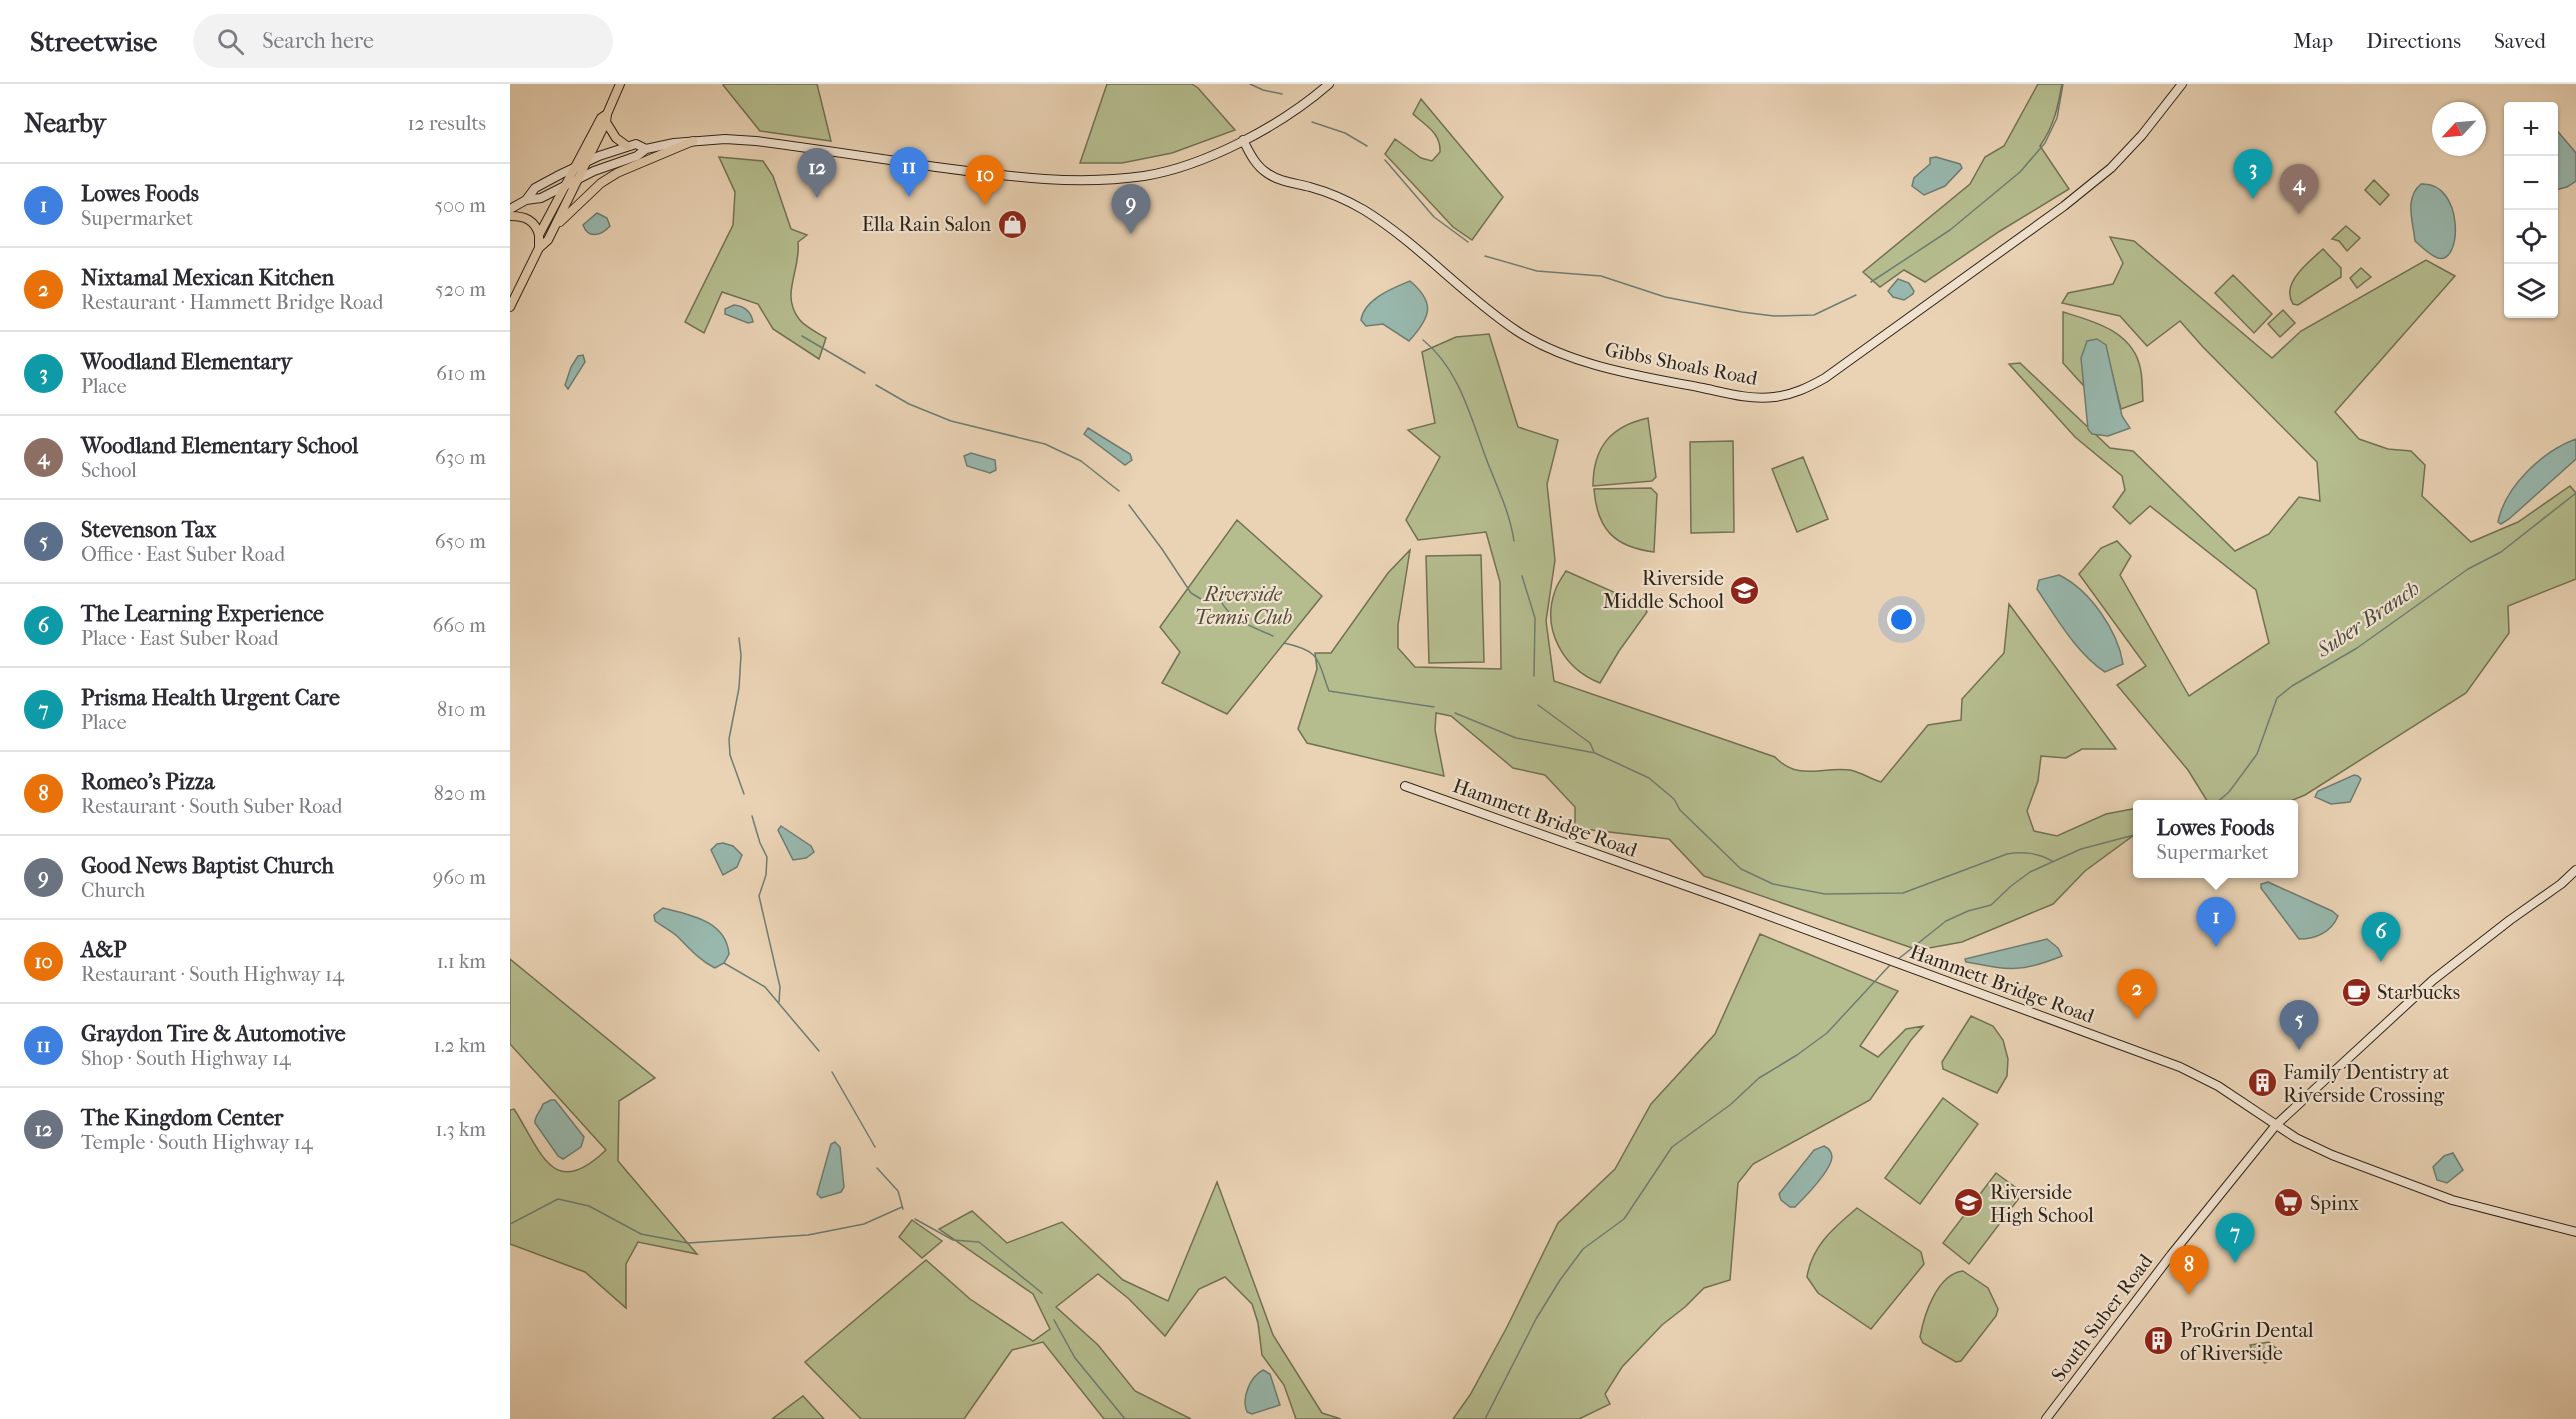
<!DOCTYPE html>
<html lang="en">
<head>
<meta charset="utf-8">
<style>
  :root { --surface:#fff; --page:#f2f2f3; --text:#2b2b33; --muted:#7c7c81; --line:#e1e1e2; --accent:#8f2418 }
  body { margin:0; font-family:"IM FELL French Canon",serif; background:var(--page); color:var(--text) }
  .controls { position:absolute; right:18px; top:18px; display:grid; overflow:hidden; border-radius:6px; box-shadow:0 2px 4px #0004 }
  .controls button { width:54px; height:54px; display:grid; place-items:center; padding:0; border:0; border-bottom:2px solid var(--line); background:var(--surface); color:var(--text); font:30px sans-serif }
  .compass { position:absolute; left:1922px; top:18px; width:54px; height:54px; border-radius:50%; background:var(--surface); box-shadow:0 2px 4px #0004; rotate:244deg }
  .you { position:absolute; left:1392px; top:536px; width:21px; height:21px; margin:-15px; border:4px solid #fff; border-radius:50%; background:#1a73e8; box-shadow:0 0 0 9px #1a73e833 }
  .badge { display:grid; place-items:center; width:39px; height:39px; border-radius:50%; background:var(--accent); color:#fff; font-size:20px; font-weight:700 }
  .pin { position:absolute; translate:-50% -50px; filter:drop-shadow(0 2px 3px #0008) }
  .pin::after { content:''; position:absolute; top:32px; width:21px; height:18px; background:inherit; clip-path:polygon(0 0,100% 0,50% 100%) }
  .popup { position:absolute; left:1623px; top:716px; width:165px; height:78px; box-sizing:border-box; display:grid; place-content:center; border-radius:6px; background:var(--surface); filter:drop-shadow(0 2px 4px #0005); font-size:20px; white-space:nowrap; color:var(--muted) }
  .popup b { font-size:22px; color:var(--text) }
  .popup::after { content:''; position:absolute; left:50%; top:100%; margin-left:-12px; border:12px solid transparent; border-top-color:var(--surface) }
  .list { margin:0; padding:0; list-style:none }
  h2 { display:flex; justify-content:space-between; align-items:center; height:78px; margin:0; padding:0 24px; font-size:26px }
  h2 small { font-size:20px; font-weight:400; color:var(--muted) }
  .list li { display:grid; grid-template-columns:39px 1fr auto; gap:18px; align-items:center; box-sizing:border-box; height:84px; padding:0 24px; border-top:2px solid var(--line) }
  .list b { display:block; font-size:22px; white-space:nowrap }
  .list p { margin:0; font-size:20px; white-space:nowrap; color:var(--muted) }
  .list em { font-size:20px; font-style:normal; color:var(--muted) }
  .icon { flex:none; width:33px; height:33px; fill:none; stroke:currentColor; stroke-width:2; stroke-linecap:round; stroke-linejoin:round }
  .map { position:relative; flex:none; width:2066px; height:1335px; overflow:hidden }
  header { display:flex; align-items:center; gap:36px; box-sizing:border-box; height:84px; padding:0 30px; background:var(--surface); border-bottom:2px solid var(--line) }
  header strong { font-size:28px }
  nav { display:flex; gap:33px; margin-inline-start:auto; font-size:21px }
  .search { width:420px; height:54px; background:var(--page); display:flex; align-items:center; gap:15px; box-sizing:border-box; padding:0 21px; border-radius:33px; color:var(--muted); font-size:22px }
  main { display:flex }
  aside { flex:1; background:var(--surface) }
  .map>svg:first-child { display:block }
  .green { fill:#b5bd8f; stroke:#727154; stroke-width:1.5 }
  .water { fill:#98b8ae; stroke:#6e7d73; stroke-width:1.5 }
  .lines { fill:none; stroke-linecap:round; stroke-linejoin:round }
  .stream { stroke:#6e7d73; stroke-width:1.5 }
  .secondary-casing { stroke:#2f251a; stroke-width:10 }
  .primary-casing { stroke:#2f251a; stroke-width:10 }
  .secondary { stroke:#f1e2cf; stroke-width:8 }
  .primary { stroke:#ead3b5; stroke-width:8 }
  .labels { text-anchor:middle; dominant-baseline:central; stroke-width:4.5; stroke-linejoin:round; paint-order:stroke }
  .poi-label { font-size:20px; fill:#2f251a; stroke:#f1e2cf; text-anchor:start }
  .street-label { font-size:20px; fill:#2f251a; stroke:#f1e2cf }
  .park-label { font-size:20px; font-style:italic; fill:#504b37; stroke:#f1e2cf }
  .water-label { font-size:21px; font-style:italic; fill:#494a3f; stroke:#f1e2cf }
</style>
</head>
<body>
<header>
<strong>Streetwise</strong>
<div class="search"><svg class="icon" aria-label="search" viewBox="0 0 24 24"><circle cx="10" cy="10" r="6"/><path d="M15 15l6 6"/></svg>Search here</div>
<nav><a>Map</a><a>Directions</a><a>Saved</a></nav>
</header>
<main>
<aside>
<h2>Nearby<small>12 results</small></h2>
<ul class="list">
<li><span class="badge" style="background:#3f7fe0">1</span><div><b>Lowes Foods</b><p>Supermarket</p></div><em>500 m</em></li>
<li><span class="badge" style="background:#e8710a">2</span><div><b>Nixtamal Mexican Kitchen</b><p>Restaurant · Hammett Bridge Road</p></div><em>520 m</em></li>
<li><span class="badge" style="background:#0f9aa8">3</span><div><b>Woodland Elementary</b><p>Place</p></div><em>610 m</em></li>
<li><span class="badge" style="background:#8d6e63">4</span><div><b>Woodland Elementary School</b><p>School</p></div><em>630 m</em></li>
<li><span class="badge" style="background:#5c6f8a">5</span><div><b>Stevenson Tax</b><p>Office · East Suber Road</p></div><em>650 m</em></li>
<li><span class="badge" style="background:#0f9aa8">6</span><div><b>The Learning Experience</b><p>Place · East Suber Road</p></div><em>660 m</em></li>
<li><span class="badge" style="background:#0f9aa8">7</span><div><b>Prisma Health Urgent Care</b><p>Place</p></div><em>810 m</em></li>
<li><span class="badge" style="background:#e8710a">8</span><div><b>Romeo's Pizza</b><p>Restaurant · South Suber Road</p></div><em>820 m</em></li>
<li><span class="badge" style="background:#6b7280">9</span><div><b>Good News Baptist Church</b><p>Church</p></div><em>960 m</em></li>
<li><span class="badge" style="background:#e8710a">10</span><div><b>A&amp;P</b><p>Restaurant · South Highway 14</p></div><em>1.1 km</em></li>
<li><span class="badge" style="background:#3f7fe0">11</span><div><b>Graydon Tire &amp; Automotive</b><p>Shop · South Highway 14</p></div><em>1.2 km</em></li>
<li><span class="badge" style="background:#6b7280">12</span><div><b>The Kingdom Center</b><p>Temple · South Highway 14</p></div><em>1.3 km</em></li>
</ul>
</aside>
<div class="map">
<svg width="2066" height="1335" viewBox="0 0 2066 1335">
  <rect width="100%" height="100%" fill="#ead3b5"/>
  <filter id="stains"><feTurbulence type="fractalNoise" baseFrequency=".00333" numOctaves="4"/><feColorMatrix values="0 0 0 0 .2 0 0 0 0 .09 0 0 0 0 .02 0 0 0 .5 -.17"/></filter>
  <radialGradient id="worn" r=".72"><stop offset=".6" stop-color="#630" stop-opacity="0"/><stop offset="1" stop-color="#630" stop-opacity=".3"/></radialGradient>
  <path class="green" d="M215 0H307L321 57 250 47 213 1Z
    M597 0H682L688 4 725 46 662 69 612 79H570Z
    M1528 0H1552C1548 23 1544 42 1530 62L1559 105 1490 147 1415 198 1394 186 1370 203 1353 188 1460 100 1475 73 1494 62Z
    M911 15 993 113 962 156 943 143 875 70 885 55 911 74 922 77 930 68C931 49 916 42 903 30Z
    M209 73 253 77 263 92 281 145 297 151 288 158C291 187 270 210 289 235 295 243 308 249 316 254L309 275 263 245 248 220 212 208 194 249 175 238 223 141 225 108Z
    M1864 96 1879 111 1870 121 1855 106Z
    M1836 142 1850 154 1837 167 1829 157 1822 155Z
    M1600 153 1624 157 1762 274 1791 247 1916 176 1945 192 1825 328 1849 355 1878 365 1901 367 1915 381 1912 412 1961 458 2008 438 2060 402 2066 409V495L1998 522 1999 549 1956 609 1795 711 1773 720H1699L1678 686 1607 601 1636 582 1569 490 1591 464 1607 457 1621 472 1610 491 1679 612 1759 559 1746 506 1640 422 1620 440 1603 423 1615 406 1612 392 1565 353 1499 280 1510 279 1600 364 1623 367 1725 467 1759 450 1789 413 1810 417 1807 378 1693 263 1670 237 1637 262 1610 232 1552 219 1558 209 1603 200 1613 179Z
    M1813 165 1831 184V193L1788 221 1783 220C1770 199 1799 178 1813 165Z
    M1851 184 1861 193 1847 204 1840 194Z
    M1723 191 1762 230 1744 249 1705 209Z
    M1773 226 1785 239 1770 253 1758 240Z
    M1553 228C1582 237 1619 246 1629 279 1633 290 1632 305 1633 317L1611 325 1595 262 1579 260 1573 301 1553 279Z
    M979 250 1008 343 1048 356 1037 400 1045 476 1036 537 1044 597 1265 673C1289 698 1312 682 1340 686 1350 688 1361 695 1371 698L1418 641 1451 636 1452 615 1494 569 1499 520 1606 665H1572L1556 674 1531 672 1528 697 1517 727 1524 747 1547 752 1596 730 1628 724V748L1575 787 1543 820 1452 858 1408 866 1194 792 1159 755 1065 744V723L1035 691 1003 684 941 632 926 629 925 646 934 692 797 659 788 645 807 585 805 569H821L878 489 900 466 888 541V564L905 583 991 585 990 498 976 448 908 456 896 436 930 373 898 346 925 339 912 268 946 253Z
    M1138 334 1146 393 1142 397 1083 402C1083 363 1101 342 1138 334Z
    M1223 357 1224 448 1181 449 1180 358Z
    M1293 373 1318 435 1287 448 1262 385Z
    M1141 404 1147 410 1144 468C1104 463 1087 445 1084 405Z
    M727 436 812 512 717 630 652 599 670 568 650 543Z
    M971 471 974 578 919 579 916 472Z
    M1056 487 1133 521 1137 528 1109 567 1090 599C1054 585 1031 546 1045 507 1047 500 1052 493 1056 487Z
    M1250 850 1388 907 1350 962 1368 973 1396 945 1413 942 1401 956 1360 1016 1243 1080 1228 1099 1220 1196 1194 1204 1175 1223 1152 1241 1112 1283 1095 1310 1100 1320 1069 1335H943L960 1311 997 1243 1048 1139 1105 1085 1141 1020 1205 950Z
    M0 875 145 994 109 1017 108 1077 187 1170 128 1158 116 1180V1224L75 1188 0 1160V1026L4 1025C32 1069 43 1117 96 1066L0 960Z
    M1461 932 1483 942 1493 956 1498 975 1497 992 1487 1009 1433 985 1432 978Z
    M1433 1014 1468 1040 1410 1120 1375 1094Z
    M1486 1089 1513 1109 1459 1180 1433 1159Z
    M707 1098 763 1251 812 1329 831 1335H786L774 1301 752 1271 748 1239 742 1220 715 1193 689 1205 655 1252 619 1215 588 1190 546 1223 588 1261 625 1307 681 1335H594L533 1258 502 1266 454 1335H351L295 1278 416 1176 460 1215 523 1257 540 1245 523 1210 429 1145 462 1127 497 1159 552 1138 613 1196 658 1217Z
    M1347 1124 1411 1168 1414 1180 1361 1245 1308 1209 1297 1193C1302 1161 1324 1144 1347 1124Z
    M402 1136 432 1157 412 1174 389 1153Z
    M1453 1187 1478 1204 1488 1225 1486 1232 1451 1277 1446 1278 1413 1259 1410 1253C1414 1231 1427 1190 1453 1187Z
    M1759 1258 1766 1264 1762 1275 1755 1279 1744 1270 1740 1261Z
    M293 1312 314 1335H262Z"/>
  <path class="water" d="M2044 43 2066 69V97L2057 103 2045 106Z
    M1426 73 1450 80 1452 84 1435 102 1414 111 1402 102 1404 94 1420 80V74Z
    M1911 100C1954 97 1953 181 1928 174 1919 171 1912 163 1905 157 1903 137 1894 114 1911 100Z
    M87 129 97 134 100 142C91 152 78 155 73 141Z
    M1388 195 1399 199 1404 207 1403 210 1394 216 1383 213 1378 207Z
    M900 197C926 219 921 233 899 257L873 240 856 242 851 236C854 215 883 204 900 197Z
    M224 221C234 222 241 227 243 238L238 239 215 230V225Z
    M1587 255 1596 261 1612 332 1620 344 1598 352 1582 350 1578 345 1571 274 1577 257Z
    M73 271 75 278 58 305 55 301 61 283 68 272Z
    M578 344 620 370 622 376 615 381 574 350Z
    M2066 355V375L1999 435 1991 440 1988 438C1995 402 2033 367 2066 355Z
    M461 369 485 376 486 386 480 389 457 382 454 372Z
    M1549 491C1580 506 1608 547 1613 580L1595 588C1566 569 1546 533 1527 505L1529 496Z
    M1844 691 1848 692 1851 695 1840 718 1821 720 1805 713 1808 707Z
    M271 742 301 762 304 768 296 774 283 776 268 746Z
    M213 759 223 762 232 771 227 783 213 791 201 766 207 760Z
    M1758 798 1822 827 1828 832C1821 849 1805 855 1789 855L1751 804V800Z
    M153 824C181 831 216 837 219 870L214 879 205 884C189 876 180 865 168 853 162 847 152 842 145 837L144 831Z
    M1537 855 1548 864 1552 872C1510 889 1499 886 1456 878L1455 875Z
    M41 1016H45L74 1053 71 1063 53 1075 48 1072 25 1039C24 1033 31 1027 33 1020Z
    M325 1058 330 1063 334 1103 331 1108 311 1114 307 1110 321 1060Z
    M1314 1062C1318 1064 1322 1067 1322 1073 1321 1086 1295 1113 1285 1123H1280L1271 1116 1269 1110 1304 1066Z
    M1943 1069 1953 1086 1937 1099 1927 1096 1923 1083 1934 1072Z
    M753 1286 760 1290 770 1321 742 1330 737 1328C731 1314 740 1293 753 1286Z"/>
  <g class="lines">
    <path class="stream" d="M740 0 753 6 772 10
      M802 38 835 49 857 62
      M875 76 924 133 958 158
      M975 172 1027 187 1091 192 1155 213 1232 228 1264 232 1304 231 1346 211
      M1361 198 1440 146 1510 88 1535 59 1547 34 1553 0
      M292 252 355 289
      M913 256C951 286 962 339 979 382 989 407 1000 430 1004 457
      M366 301 399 320 441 337 535 360 571 377 609 407
      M619 421 652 465 681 509 691 515 711 517C720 536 745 544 763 552
      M1012 492 1025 534 1024 592
      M229 554 231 571 229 604 219 655 220 671 234 710
      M774 559C811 567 807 575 819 607L924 623
      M1028 621 1080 659 1084 668
      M945 629 1006 654 1085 669 1139 694 1164 715 1170 726 1231 785 1263 800 1315 810 1393 809 1497 770C1512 767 1529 769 1542 777
      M1705 720 1719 708 1747 670 1767 614 1782 602 1847 564 1958 485 1991 468 2066 409
      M242 732 250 759 257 773 256 791 249 812 270 903 269 918
      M1387 876 1436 837 1458 827 1481 821 1501 802 1520 788 1571 765 1628 750
      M214 879 255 903 309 967
      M322 988 365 1063
      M367 1084 388 1107 393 1125
      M405 1135 443 1156 469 1158 532 1209
      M0 1140 48 1115 79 1122 131 1150 178 1159 298 1151 354 1140 392 1123
      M544 1236 565 1274 615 1335
      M975 1335 1026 1235 1050 1196 1073 1165 1114 1135 1162 1063 1220 1021 1249 994 1287 971 1317 949 1380 881"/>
    <defs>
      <path id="secondary" d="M733 56C739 68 745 81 757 89 770 98 785 99 800 103 818 108 837 116 854 126 909 160 953 211 1007 247 1061 282 1130 292 1193 304 1216 309 1240 316 1264 313 1283 311 1299 303 1315 294L1554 122 1601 84 1632 51 1672 0
        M16 116 25 104 51 90 89 72 126 60 136 65
        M0 125 16 116 31 114 84 87 127 72 136 65 164 59 215 55 246 57C306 65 366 74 426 83 495 92 564 102 634 92 696 82 772 41 819 0
        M895 702 1216 816 1670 983 1708 1002 1786 1054 1822 1071 1942 1116 2066 1148
        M1536 1335 1661 1171 1766 1041 1923 896 2000 836 2051 800 2066 786"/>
      <path id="primary" d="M96 38 106 54 117 62
        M0 132C15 132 25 136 29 151
        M50 138 91 99 107 89 183 57
        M29 164V151L91 34 97 30 110 0
        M0 223 29 164 38 156 96 38 97 30"/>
    </defs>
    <use href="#secondary" class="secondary-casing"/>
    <use href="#primary" class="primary-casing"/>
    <use href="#secondary" class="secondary"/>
    <use href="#primary" class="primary"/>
  </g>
  <defs>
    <symbol id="shop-disc" viewBox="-11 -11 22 22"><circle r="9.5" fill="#8f2418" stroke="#f1e2cf"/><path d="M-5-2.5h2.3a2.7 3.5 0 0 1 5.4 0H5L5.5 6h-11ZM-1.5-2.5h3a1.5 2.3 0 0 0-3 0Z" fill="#fff"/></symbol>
    <symbol id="school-disc" viewBox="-11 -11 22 22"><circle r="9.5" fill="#8f2418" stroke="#f1e2cf"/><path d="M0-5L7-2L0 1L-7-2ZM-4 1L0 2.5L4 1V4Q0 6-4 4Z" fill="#fff"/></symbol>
    <symbol id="cafe-disc" viewBox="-11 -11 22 22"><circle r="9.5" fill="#8f2418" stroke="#f1e2cf"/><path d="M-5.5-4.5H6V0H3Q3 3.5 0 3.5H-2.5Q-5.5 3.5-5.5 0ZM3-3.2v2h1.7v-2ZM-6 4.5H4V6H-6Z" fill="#fff"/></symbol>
    <symbol id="building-disc" viewBox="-11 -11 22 22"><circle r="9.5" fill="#8f2418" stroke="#f1e2cf"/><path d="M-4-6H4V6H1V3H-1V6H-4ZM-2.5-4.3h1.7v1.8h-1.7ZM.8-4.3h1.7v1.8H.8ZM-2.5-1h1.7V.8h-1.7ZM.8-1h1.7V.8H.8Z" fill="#fff"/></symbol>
    <symbol id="supermarket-disc" viewBox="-11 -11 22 22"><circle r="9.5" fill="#8f2418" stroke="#f1e2cf"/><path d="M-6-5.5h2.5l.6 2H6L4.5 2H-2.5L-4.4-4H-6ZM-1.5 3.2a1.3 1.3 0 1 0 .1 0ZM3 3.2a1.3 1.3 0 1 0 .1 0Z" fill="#fff"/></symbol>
  </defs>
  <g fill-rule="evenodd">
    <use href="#shop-disc" x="486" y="124" width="33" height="33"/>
    <use href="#school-disc" x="1218" y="490" width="33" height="33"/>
    <use href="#cafe-disc" x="1830" y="892" width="33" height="33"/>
    <use href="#building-disc" x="1736" y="982" width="33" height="33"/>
    <use href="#school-disc" x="1442" y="1102" width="33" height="33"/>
    <use href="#supermarket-disc" x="1762" y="1102" width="33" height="33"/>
    <use href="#building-disc" x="1632" y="1240" width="33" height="33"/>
  </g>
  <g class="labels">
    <g class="poi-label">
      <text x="481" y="140" text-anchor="end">Ella Rain Salon</text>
      <text x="1214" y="494" text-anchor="end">Riverside<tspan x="1214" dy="23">Middle School</tspan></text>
      <text x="1867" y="908">Starbucks</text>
      <text x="1773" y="988">Family Dentistry at<tspan x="1773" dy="23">Riverside Crossing</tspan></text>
      <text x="1480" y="1108">Riverside<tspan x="1480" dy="23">High School</tspan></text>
      <text x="1800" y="1119">Spinx</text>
      <text x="1670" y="1246">ProGrin Dental<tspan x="1670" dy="23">of Riverside</tspan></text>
    </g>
    <g class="street-label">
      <text transform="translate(1171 280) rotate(11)">Gibbs Shoals Road</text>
      <text transform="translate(1035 734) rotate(20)">Hammett Bridge Road</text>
      <text transform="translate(1492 900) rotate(20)">Hammett Bridge Road</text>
      <text transform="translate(1592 1234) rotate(-53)">South Suber Road</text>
    </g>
    <g class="park-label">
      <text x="733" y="510">Riverside<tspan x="733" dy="23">Tennis Club</tspan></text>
    </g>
    <g class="water-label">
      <text transform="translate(1858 535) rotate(-34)">Suber Branch</text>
    </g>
  </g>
  <rect width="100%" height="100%" filter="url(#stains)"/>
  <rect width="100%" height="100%" fill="url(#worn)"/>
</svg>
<div class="controls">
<button>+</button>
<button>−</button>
<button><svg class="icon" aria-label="locate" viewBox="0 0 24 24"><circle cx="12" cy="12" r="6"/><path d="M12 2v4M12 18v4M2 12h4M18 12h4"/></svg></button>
<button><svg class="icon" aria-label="layers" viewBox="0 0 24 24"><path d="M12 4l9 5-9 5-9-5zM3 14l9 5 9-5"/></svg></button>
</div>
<svg class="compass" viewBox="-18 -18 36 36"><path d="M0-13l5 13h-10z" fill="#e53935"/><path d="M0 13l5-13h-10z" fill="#7c7c81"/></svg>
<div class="you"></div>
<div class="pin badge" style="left:1706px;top:863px;background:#3f7fe0">1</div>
<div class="popup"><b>Lowes Foods</b>Supermarket</div>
<div class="pin badge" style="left:1627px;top:935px;background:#e8710a">2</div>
<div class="pin badge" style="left:1743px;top:115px;background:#0f9aa8">3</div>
<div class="pin badge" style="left:1789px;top:130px;background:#8d6e63">4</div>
<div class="pin badge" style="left:1789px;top:966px;background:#5c6f8a">5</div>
<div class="pin badge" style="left:1871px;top:878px;background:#0f9aa8">6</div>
<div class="pin badge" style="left:1725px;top:1179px;background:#0f9aa8">7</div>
<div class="pin badge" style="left:1679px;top:1211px;background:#e8710a">8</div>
<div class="pin badge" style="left:621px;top:150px;background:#6b7280">9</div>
<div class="pin badge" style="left:475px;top:121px;background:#e8710a">10</div>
<div class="pin badge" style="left:399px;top:113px;background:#3f7fe0">11</div>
<div class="pin badge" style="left:307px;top:114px;background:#6b7280">12</div>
</div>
</main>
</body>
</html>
